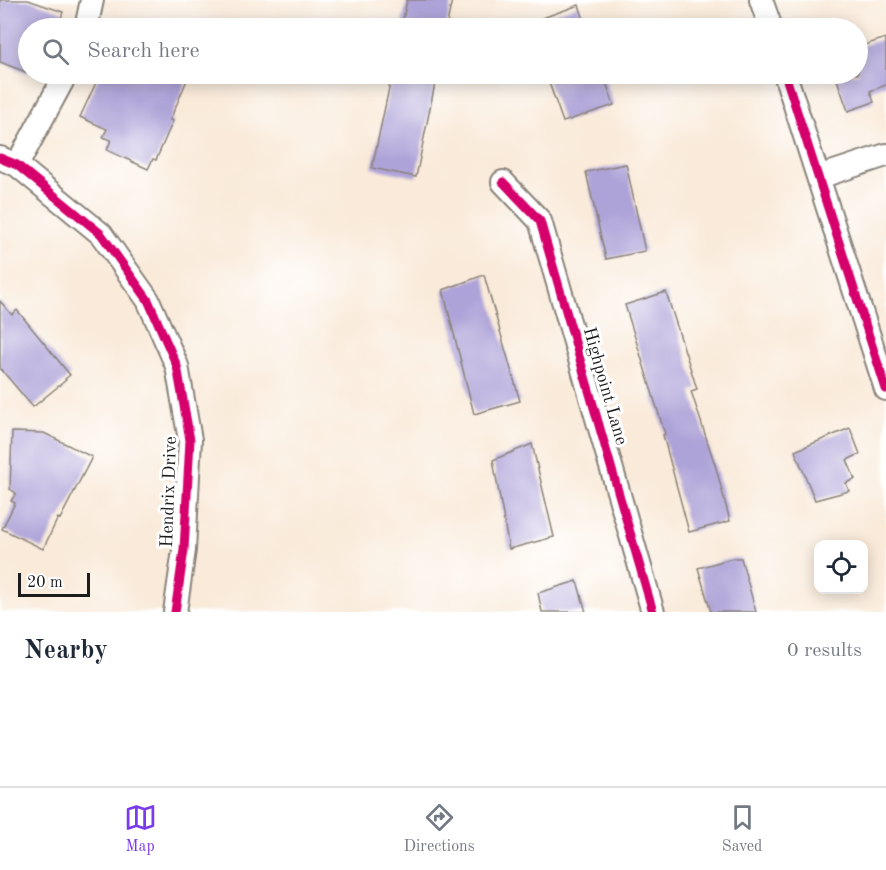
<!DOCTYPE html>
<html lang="en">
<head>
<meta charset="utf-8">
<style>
  :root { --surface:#fff; --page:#f6f6f7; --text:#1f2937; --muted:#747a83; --line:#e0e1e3; --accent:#7c3aed }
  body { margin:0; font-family:"Old Standard TT",serif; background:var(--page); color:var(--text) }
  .controls { position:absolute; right:18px; bottom:18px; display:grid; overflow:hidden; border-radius:12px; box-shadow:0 3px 15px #0003 }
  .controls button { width:54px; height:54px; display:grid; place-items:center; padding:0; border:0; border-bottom:2px solid var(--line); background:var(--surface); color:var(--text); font:30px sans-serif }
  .scale { position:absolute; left:18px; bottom:15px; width:72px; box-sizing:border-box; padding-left:6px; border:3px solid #1c1c1c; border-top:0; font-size:16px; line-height:21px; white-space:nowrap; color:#1c1c1c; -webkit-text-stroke:4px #fff; paint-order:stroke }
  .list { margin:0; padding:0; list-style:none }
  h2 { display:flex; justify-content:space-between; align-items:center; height:78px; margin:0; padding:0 24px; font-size:26px }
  h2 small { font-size:20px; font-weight:400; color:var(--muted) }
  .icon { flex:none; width:33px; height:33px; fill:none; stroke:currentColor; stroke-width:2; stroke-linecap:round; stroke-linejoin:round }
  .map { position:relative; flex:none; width:886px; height:612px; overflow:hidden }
  .search { position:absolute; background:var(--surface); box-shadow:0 3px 15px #0003; left:18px; right:18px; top:18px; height:66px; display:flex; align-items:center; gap:15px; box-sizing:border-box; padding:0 21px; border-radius:33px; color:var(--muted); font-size:22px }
  .sheet { height:174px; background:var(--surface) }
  nav { display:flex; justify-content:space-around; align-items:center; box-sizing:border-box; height:84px; border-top:2px solid var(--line); background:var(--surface); font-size:16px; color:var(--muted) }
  nav a { display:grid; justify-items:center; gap:3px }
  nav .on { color:var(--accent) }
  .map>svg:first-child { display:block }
  .building { fill:#aea3d8 }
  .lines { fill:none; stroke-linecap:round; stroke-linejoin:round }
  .minor-casing { stroke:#8a837a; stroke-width:26 }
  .minor { stroke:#fff; stroke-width:22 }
  .cycleway-casing { stroke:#fff; stroke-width:13 }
  .cycleway { stroke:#d6006c; stroke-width:9 }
  .labels { text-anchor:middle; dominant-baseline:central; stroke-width:6; stroke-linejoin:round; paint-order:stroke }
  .street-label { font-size:18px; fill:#1c1c1c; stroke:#fff }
</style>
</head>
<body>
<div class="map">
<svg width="886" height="612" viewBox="0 0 886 612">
  <rect width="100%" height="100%" fill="#fff"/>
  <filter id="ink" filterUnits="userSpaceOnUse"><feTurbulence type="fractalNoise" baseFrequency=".0167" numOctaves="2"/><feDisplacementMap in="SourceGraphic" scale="12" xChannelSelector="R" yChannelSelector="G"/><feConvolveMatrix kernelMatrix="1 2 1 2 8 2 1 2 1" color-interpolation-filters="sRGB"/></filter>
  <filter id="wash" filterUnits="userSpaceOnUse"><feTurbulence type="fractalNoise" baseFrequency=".008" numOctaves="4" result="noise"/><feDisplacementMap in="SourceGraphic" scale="24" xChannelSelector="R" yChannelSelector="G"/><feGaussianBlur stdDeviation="1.35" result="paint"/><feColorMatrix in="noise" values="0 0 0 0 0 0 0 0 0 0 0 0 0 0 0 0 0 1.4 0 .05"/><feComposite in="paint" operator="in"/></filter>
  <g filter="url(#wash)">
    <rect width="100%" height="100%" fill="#f9ead9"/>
    <g id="blocks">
      <path class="building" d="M0 0H28L63 12 58 28H28V73L0 62Z
        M407 0H452L446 28H401Z
        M579 5 587 28H521L520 26Z
        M886 38V85L870 91 874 102 848 111 835 74H858V47Z
        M100 74H173L187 80 170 120 173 121 156 160 153 159 148 169 107 150 111 140 103 137 107 129 80 117Z
        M392 74H437L416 177 372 168Z
        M546 74H603L614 105 563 122Z
        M626 164 645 251 606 259 586 172Z
        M484 275 520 401 474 414 443 290Z
        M666 292 697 389 691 391 716 468 730 521 689 532 663 435 665 434 625 305Z
        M0 301 12 315 17 310 70 375 65 379 66 380 33 407 0 368Z
        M850 428 860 454 847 460 855 479 846 483 849 491 815 500 795 451Z
        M12 432 44 433 92 457 60 519 58 518 43 549 2 529 15 503 11 501 16 493 10 489Z
        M532 444 554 537 509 549 493 460Z
        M733 558H741L756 612H711L698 568Z
        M577 581 586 612H542L538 593Z"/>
    </g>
  </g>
  <g filter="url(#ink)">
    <use href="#blocks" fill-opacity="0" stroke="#8a837a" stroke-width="1.5"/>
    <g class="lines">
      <defs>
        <path id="minor" d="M761 0 771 28
          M86 28 92 0
          M785 74 886 389
          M0 158 17 165 101 234 148 300 177 366 190 440 184 550 175 612
          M17 165 66 74
          M819 177 886 155
          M503 182 540 221 653 612"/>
      </defs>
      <use href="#minor" class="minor-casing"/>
      <use href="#minor" class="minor"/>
      <defs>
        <path id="cycleway" d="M785 74 886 389
          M0 158 17 165 101 234 148 300 177 366 190 440 184 550 175 612
          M503 182 540 221 653 612"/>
      </defs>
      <use href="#cycleway" class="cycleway-casing"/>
      <use href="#cycleway" class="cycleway"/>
    </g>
  </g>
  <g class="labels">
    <g class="street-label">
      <text transform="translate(605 386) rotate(74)">Highpoint Lane</text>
      <text transform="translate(169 492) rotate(-88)">Hendrix Drive</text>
    </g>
  </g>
</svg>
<div class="controls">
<button><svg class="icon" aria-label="locate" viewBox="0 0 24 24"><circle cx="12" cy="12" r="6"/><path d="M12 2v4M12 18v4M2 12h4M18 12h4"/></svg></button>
</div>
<div class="scale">20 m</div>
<div class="search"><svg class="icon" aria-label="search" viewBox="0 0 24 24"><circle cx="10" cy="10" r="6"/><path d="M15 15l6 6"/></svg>Search here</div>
</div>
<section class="sheet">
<h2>Nearby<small>0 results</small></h2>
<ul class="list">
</ul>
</section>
<nav>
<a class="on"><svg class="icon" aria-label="map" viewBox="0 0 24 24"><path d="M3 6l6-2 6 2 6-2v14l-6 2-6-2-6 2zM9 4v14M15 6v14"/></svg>Map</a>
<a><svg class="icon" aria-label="directions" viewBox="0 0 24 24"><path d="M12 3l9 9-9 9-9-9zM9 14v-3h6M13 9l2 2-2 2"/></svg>Directions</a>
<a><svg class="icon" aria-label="saved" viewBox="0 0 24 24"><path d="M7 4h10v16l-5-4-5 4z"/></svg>Saved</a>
</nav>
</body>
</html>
